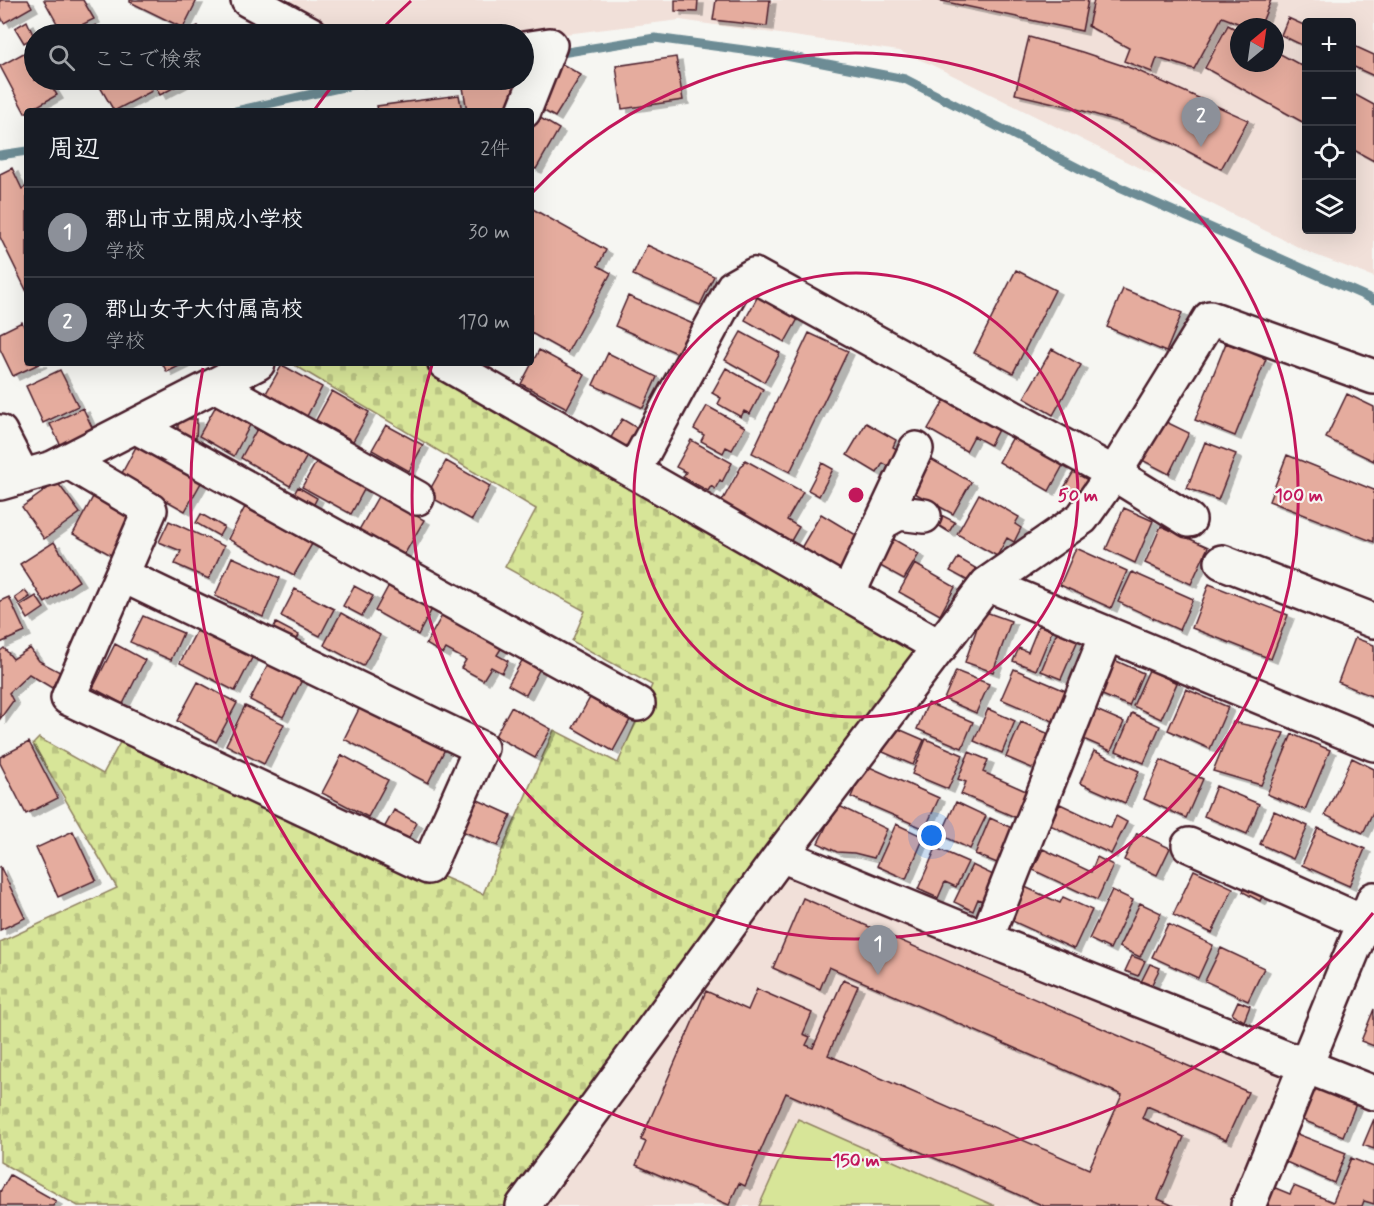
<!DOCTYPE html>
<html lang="ja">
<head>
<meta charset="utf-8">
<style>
  :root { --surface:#171b24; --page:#242831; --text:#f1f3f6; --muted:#9ea1a6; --line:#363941; --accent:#8c9099 }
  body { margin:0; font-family:Mynerve,"Klee One",sans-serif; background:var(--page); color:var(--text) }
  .controls { position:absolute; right:18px; top:18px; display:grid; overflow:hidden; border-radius:6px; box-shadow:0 6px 24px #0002 }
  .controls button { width:54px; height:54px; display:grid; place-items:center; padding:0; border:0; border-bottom:2px solid var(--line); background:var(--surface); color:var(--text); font:30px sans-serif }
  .compass { position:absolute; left:1230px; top:18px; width:54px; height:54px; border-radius:50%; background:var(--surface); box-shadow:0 6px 24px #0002; rotate:29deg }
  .you { position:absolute; left:932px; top:836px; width:21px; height:21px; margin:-15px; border:4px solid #fff; border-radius:50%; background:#1a73e8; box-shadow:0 0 0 9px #1a73e833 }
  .badge { display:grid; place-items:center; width:39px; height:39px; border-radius:50%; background:var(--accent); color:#fff; font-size:20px; font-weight:700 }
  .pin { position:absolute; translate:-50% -50px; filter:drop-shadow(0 2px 3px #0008) }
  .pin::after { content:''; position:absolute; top:32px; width:21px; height:18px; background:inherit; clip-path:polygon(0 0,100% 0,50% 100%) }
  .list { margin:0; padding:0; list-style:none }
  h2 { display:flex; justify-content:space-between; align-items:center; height:78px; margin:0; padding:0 24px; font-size:26px }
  h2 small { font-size:20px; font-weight:400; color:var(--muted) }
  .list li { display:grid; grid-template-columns:39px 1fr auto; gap:18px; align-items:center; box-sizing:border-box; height:90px; padding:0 24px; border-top:2px solid var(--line) }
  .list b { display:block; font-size:22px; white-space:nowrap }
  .list p { margin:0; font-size:20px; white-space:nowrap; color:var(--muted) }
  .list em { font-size:20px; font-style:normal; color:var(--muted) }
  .icon { flex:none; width:33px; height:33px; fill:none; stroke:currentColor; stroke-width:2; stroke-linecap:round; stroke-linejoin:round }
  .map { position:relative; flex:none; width:1374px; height:1206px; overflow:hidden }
  .search { position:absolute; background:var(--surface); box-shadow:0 6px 24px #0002; left:24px; top:24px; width:510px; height:66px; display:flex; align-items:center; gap:15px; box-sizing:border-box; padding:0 21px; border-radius:33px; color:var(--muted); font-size:22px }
  .panel { position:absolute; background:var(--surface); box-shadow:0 6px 24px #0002; left:24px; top:108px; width:510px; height:258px; border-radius:6px }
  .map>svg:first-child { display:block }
  .built { fill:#f1e0d9; fill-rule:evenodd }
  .green { fill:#d7e598; stroke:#908262; stroke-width:1.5 }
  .cemetery { fill:url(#cemetery-stones); stroke:#908262; stroke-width:1.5 }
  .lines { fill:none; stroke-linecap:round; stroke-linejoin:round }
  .stream { stroke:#6d8c95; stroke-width:9 }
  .building { fill:#e5ac9e; stroke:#4a1f2b; stroke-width:1.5; filter:url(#shadow) }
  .minor-casing { stroke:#4a1f2b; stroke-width:38 }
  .minor { stroke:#f6f6f2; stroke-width:33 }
  .ring { fill:none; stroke:#c2185b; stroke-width:3 }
  .centre { fill:#c2185b; stroke:#f6f6f2; stroke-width:3 }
  .ring-label { font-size:18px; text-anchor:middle; font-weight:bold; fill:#c2185b; stroke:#f6f6f2; stroke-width:4.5; stroke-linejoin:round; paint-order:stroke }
</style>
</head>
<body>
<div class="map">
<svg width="1374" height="1206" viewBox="0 0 1374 1206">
  <defs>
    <pattern id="cemetery-stones" width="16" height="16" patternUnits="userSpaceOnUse" patternTransform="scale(1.5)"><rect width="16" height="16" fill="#d7e598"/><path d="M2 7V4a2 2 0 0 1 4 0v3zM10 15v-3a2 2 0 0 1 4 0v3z" fill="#bac483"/></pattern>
    <filter id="shadow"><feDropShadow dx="6" dy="4" stdDeviation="0" flood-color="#0004"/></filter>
  </defs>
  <rect width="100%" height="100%" fill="#f6f6f2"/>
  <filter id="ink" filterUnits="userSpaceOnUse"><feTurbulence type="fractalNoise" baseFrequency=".0167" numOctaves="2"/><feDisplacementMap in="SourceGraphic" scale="12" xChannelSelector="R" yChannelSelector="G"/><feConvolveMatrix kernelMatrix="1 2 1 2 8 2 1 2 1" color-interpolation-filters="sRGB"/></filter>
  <g filter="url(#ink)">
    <path class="built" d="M268 0H1374V277L1310 253 930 64 899 51 680 20 524 39V34H329ZM1306 22H1352V230H1306ZM1239 27H1275V63H1239Z
      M791 873 1291 1077 1237 1206H543Z"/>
    <path class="green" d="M798 1119 995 1206H759Z"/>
    <path class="cemetery" d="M291 363H428L921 646 513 1206H78L0 1162V942L117 888 33 744 39 738 103 774 124 735 434 883 439 875 483 894 554 730 618 763 652 685 572 641 585 611 505 567 536 509Z"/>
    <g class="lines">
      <path class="stream" d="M555 54 655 38 781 55 905 79 1088 173 1374 300
        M236 111 352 85 405 80
        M0 155 27 151"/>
    </g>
    <path class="building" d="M0 0H28L32 7 4 23 0 15Z
      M44 0H83L94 19 63 34Z
      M130 0H197L183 28 130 2Z
      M675 0H698L697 12 675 11Z
      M716 0H770L767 26 713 20Z
      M937 0H1088L1082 31Z
      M1094 0H1271L1260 27H1248L1222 17 1194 69 1157 58 1152 72 1124 61 1129 48 1088 26Z
      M1288 18 1306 26V47L1281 35Z
      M27 21 34 37 24 43 15 28Z
      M96 25 101 34H78Z
      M1228 25 1239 31V63H1275V51L1306 68V124L1205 68Z
      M198 26 203 34H181Z
      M1029 37 1082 52 1136 70 1248 120 1221 169 1172 143 1120 122 1067 106 1015 94Z
      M1352 45 1374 55V76L1352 66Z
      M31 49 34 54V80H48L57 95 25 113 0 66Z
      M676 57 683 100 622 109 616 66Z
      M562 64 581 75 555 117 537 107Z
      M96 80H145L152 91 114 111Z
      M151 80H188L160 95Z
      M501 80H524L509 111H467L463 87Z
      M1352 93 1374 105V161L1352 149Z
      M459 95 462 111H378L377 106Z
      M537 116 559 129 536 169 531 167V125Z
      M12 168 22 189 27 186V292L0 237V174Z
      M531 208 606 250 598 266 611 273 567 353 531 333Z
      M647 245 714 276 700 305 633 275Z
      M1016 270 1055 290 1013 373 974 353Z
      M1123 289 1182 313 1166 352 1107 327Z
      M759 294 799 317 785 342 745 320Z
      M628 296 693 324 679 354 615 326Z
      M22 322 27 333V363H41L13 376 0 349V333Z
      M741 332 780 353 764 382 725 360Z
      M809 333 848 351 790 472 752 453Z
      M1226 343 1266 359 1235 436 1195 420Z
      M1052 349 1081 365 1053 415 1024 398Z
      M539 350 585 375 567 408 521 384Z
      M608 353 657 377 643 408 593 385Z
      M162 363H185L167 372Z
      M282 365 322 387 306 418 265 395Z
      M726 368 763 389 750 414 744 411 741 417 718 404 721 398 712 393Z
      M60 370 78 406 43 423 26 386Z
      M332 391 369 412 353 441 316 420Z
      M1347 394 1374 407V461L1326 438Z
      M947 396 1001 424 990 445 974 436 966 451 928 429Z
      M217 404 251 423 234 456 199 436Z
      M707 406 745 427 732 450 726 447 723 453 701 441 704 435 694 429Z
      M83 408 96 436 64 452 50 424Z
      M178 419H197L196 438 178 437Z
      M622 419 644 432 632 453 610 439Z
      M1160 419 1189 433 1169 474 1140 459Z
      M866 423 896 440 893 447 902 452 892 468 883 463 877 473 847 455Z
      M386 425 423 445 409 471 372 450Z
      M257 429 307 456 290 486 241 458Z
      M1017 430 1067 458 1049 491 999 462Z
      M691 440 732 463 722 482 720 480 715 489 711 486 708 491 683 477 686 472 676 467Z
      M1205 442 1236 454 1218 500 1187 488Z
      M137 445 202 481 185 511 121 475Z
      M1287 455 1374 490V542L1269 501Z
      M929 458 971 482 953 514 911 491Z
      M318 459 366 486 351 514 302 487Z
      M745 460 803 492 787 520 799 527 788 546 770 536 772 531 721 503Z
      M446 461 490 486 472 520 427 495Z
      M822 463 833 469 819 496 808 490Z
      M1077 466 1093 475 1081 497 1064 488Z
      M57 482 80 513 44 539 22 507Z
      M298 487 317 498 309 514 289 503Z
      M979 494 1019 517 1015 524 1021 528 1014 542 1007 538 997 556 957 534Z
      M94 495 132 516 111 555 73 534Z
      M379 495 424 520 404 555 359 530Z
      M245 507 312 544 294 575 228 539Z
      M1124 508 1153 521 1135 563 1106 549Z
      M201 514 224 527 219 536 196 523Z
      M821 514 861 538 842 572 801 548Z
      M941 515 955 522 949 532 936 524Z
      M169 521 224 546 209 579 175 564 181 551 159 542Z
      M1161 526 1208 547 1191 584 1145 563Z
      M888 536 919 554 904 579 873 562Z
      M54 542 79 581 45 603 20 564Z
      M1076 548 1127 571 1111 608 1060 585Z
      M232 557 280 578 263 617 215 596Z
      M958 558 977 569 970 582 950 571Z
      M915 564 955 587 940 615 899 592Z
      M1132 572 1193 599 1179 630 1118 602Z
      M1209 584 1288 615 1271 659 1192 628Z
      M389 585 432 609 418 635 375 611Z
      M354 586 373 596 362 616 343 606Z
      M295 589 334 609 320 636 281 616Z
      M25 591 30 597 19 604 15 598Z
      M36 596 44 608 28 619 20 606Z
      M9 597 25 632 0 643V601Z
      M983 611 1011 621 993 672 965 662Z
      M341 613 380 635 363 666 324 645Z
      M443 614 502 647 497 655 508 661 502 673 491 667 483 680 461 668 466 660 446 649 443 654 426 644Z
      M143 616 183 633 171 660 130 642Z
      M276 623 299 635 295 644 271 633Z
      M1039 625 1052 631 1036 670 1013 661 1019 648 1028 652Z
      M198 628 253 656 235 691 180 663Z
      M1057 632 1078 640 1061 679 1041 671Z
      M1355 638 1374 645V697L1338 682Z
      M115 644 145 660 123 704 93 688Z
      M4 648 13 659 30 648 39 661 60 672 52 688 29 674 9 693 13 701 0 719V651Z
      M1110 658 1143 673 1129 706 1095 692Z
      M523 659 540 668 526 695 508 685Z
      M270 661 303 678 283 717 250 700Z
      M1014 669 1068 692 1055 722 1001 699Z
      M1149 670 1177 683 1161 719 1133 706Z
      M956 671 989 684 976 713 944 699Z
      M198 682 237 703 216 742 177 721Z
      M1186 689 1228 707 1210 749 1168 730Z
      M591 696 631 718 613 751 573 728Z
      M928 703 973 722 962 748 917 729Z
      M361 705 445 749 428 783 344 739Z
      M245 706 284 724 264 764 226 745Z
      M511 707 551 729 535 758 495 736Z
      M988 709 1015 721 1002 753 974 741Z
      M1094 709 1124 722 1111 751 1081 738Z
      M1132 713 1160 726 1144 763 1116 751Z
      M1021 722 1056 737 1041 772 1006 757Z
      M1233 722 1284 733 1261 785 1213 771Z
      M894 727 924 740 913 765 883 752Z
      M1292 734 1330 750 1305 810 1267 794Z
      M926 739 963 755 948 789 912 774Z
      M29 742 58 798 26 814 0 763V757Z
      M1094 751 1139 771 1125 803 1080 783Z
      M969 752 988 760 983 772 1028 792 1017 818 961 794 966 782 958 779Z
      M342 755 388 780 368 817 322 793Z
      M1352 758 1374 769V810L1363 833 1325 815Z
      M1161 760 1203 779 1186 818 1144 799Z
      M865 765 939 798 925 829 851 797Z
      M1216 786 1259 804 1247 834 1204 816Z
      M469 796 511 815 498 846 455 828Z
      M956 802 986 816 970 849 941 835Z
      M1060 804 1111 828 1116 816 1127 822 1111 854 1050 825Z
      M837 805 887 829 874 858 854 853 837 852 818 843Z
      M394 810 417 823 405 844 383 830Z
      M1274 811 1308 826 1293 859 1260 844Z
      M990 818 1016 830 1002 865 975 854Z
      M896 824 924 837 906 879 877 866Z
      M1318 828 1365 849 1349 886 1302 865Z
      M73 831 96 880 58 897 36 848Z
      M1137 833 1170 848 1157 875 1124 860Z
      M936 848 968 862 956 887 945 882 938 898 918 889Z
      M1043 849 1091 872 1097 857 1113 865 1097 900 1033 870Z
      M972 865 1002 879 991 905 978 899 973 911 954 902Z
      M0 866 25 918 0 930Z
      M1194 870 1233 888 1212 933 1173 915Z
      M1247 884 1264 892 1260 901 1243 892Z
      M1025 887 1060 903 1063 897 1092 910 1074 949 1010 920Z
      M1112 890 1133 900 1110 949 1089 939Z
      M803 898 1248 1092 1226 1140 1147 1106 1142 1118 1184 1137 1158 1199 1174 1206H1044L786 1093 745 1186 739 1183 729 1205 636 1165 646 1142 641 1140 706 991 748 1010 757 989 812 1013 803 1034 810 1037 806 1045 813 1048 843 980 858 986 828 1055 1089 1169 1122 1095 829 967 820 989 773 968Z
      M1140 903 1161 913 1140 957 1119 947Z
      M1168 924 1213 945 1198 978 1152 957Z
      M1221 948 1264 968 1248 1001 1205 981Z
      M1132 956 1145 961 1138 976 1125 971Z
      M1150 964 1160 968 1151 986 1141 982Z
      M1238 1001 1250 1006 1244 1021 1232 1014Z
      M1374 1009V1046L1361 1041Z
      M1313 1086 1356 1104 1343 1136 1300 1119Z
      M1374 1119V1149L1363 1145Z
      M1297 1134 1346 1153 1334 1183 1286 1162Z
      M1351 1158 1374 1167V1204L1364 1201 1362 1206H1266L1273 1187 1290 1194 1294 1186 1333 1202Z
      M10 1175 56 1201 53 1206H0V1192Z"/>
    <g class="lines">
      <defs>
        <path id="minor" d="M248 0 311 34
          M524 49 550 45 524 111
          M445 363 940 647
          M215 385 417 498
          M135 426 638 704
          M0 432 23 477
          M67 461 150 510 68 698 428 867 481 748 122 575
          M634 470 733 287 754 275 1113 473 1189 520
          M0 483 53 468 258 363
          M881 523 899 513 924 516
          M1222 562 1374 621
          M987 584 1374 744
          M848 594 916 449
          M1189 845 1365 923
          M781 855 986 939 1374 1093
          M986 939 1107 634
          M523 1206 781 855 987 584 1082 518 1118 467 1210 318 1374 377
          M1248 1206 1374 899"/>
      </defs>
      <use href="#minor" class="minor-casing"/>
      <use href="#minor" class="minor"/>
    </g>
  </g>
  <g class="ring">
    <circle cx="856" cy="495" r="222"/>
    <path d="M532 193A443 443 0 1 1 432 365"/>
    <path d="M1373 913A665 665 0 0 1 203 368M315 109A665 665 0 0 1 336 81M378 33A665 665 0 0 1 411 1"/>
  </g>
  <circle cx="856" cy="495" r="9" class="centre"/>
  <g class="ring-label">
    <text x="1078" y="501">50 m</text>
    <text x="1299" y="501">100 m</text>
    <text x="856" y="1166">150 m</text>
  </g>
</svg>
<div class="controls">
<button>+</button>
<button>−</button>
<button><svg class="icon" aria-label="locate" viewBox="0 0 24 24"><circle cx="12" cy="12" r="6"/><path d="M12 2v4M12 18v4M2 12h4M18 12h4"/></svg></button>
<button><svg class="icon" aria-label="layers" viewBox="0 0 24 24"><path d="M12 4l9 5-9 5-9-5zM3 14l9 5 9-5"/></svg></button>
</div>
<svg class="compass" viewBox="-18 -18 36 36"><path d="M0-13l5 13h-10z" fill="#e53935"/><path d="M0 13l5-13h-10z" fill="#9ea1a6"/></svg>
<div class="you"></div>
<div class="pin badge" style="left:878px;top:975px">1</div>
<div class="pin badge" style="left:1201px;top:147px">2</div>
<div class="search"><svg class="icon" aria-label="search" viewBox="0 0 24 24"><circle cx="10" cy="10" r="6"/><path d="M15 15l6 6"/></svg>ここで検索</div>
<section class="panel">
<h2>周辺<small>2件</small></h2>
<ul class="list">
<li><span class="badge">1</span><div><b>郡山市立開成小学校</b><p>学校</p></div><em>30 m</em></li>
<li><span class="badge">2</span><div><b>郡山女子大付属高校</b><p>学校</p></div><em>170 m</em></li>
</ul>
</section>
</div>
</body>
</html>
